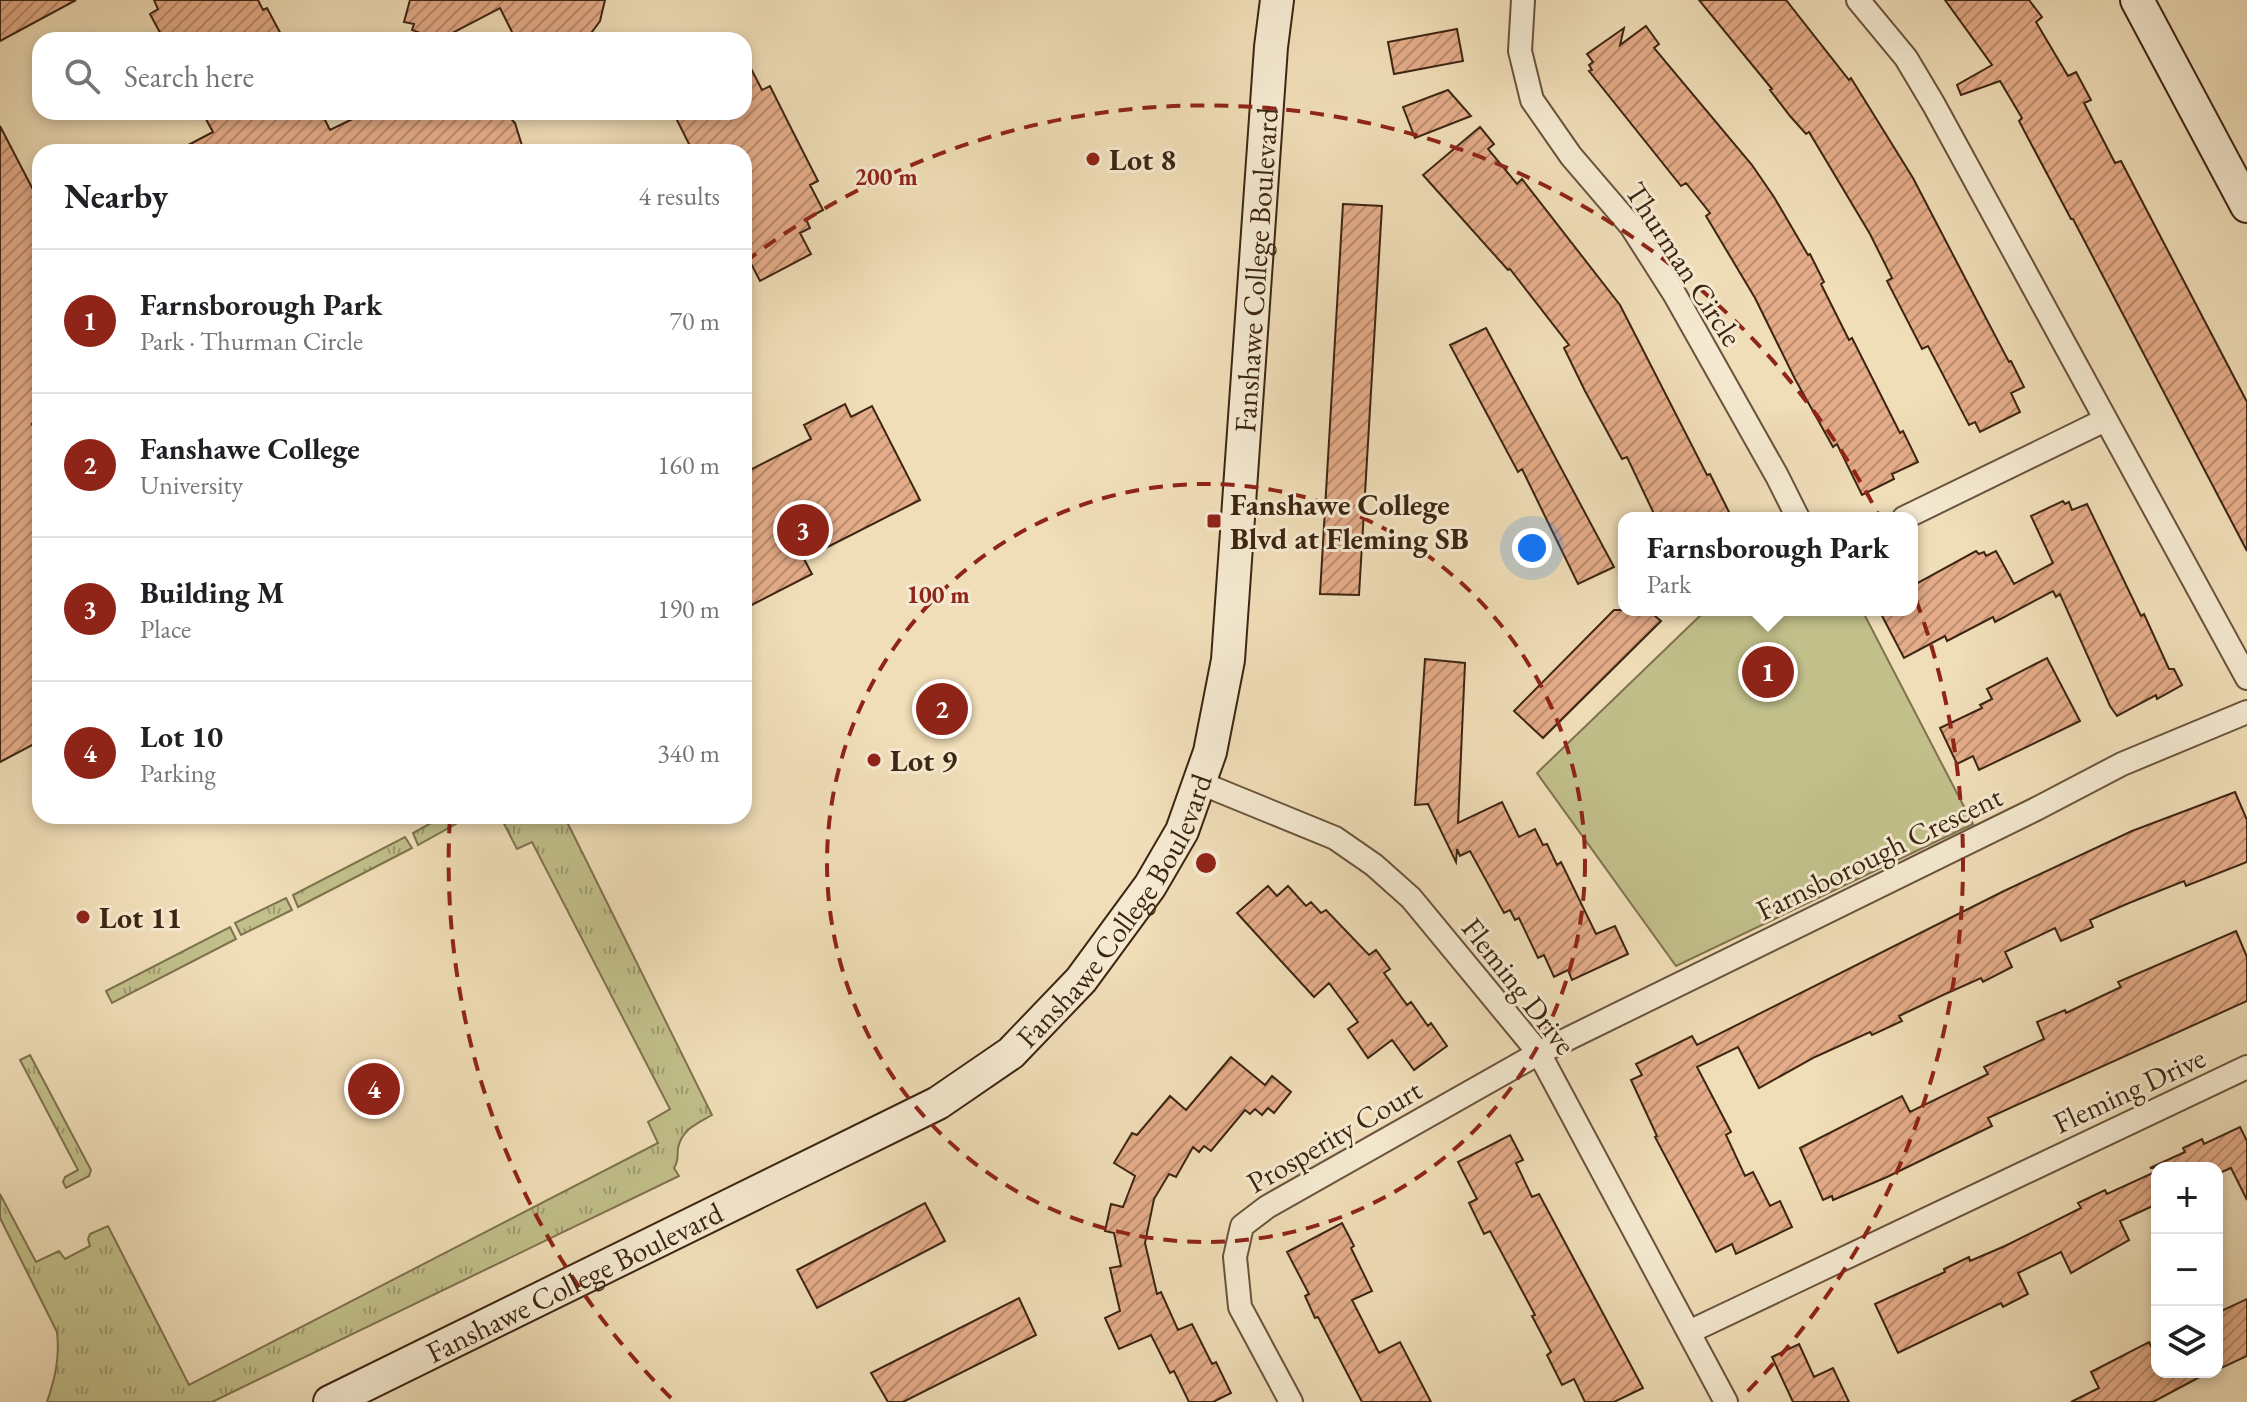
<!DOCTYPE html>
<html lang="en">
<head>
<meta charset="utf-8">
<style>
  :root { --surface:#fff; --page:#f2f2f2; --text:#202124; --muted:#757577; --line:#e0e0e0; --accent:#8f2418 }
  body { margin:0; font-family:"EB Garamond",serif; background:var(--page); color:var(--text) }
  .controls { position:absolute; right:24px; bottom:24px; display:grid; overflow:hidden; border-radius:16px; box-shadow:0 4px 12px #0003 }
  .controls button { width:72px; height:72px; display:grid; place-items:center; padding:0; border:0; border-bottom:2px solid var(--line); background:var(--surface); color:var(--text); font:40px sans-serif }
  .you { position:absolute; left:1532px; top:548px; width:28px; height:28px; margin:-20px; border:6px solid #fff; border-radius:50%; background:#1a73e8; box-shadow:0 0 0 12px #1a73e833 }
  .badge { display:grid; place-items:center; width:52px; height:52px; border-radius:50%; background:var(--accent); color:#fff; font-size:26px; font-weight:700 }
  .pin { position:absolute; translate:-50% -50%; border:4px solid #fff; box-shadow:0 2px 8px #0006 }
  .popup { position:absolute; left:1618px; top:512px; width:300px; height:104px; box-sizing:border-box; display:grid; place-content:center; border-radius:16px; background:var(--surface); filter:drop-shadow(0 2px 6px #0005); font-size:26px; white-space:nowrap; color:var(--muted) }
  .popup b { font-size:30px; color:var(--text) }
  .popup::after { content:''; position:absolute; left:50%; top:100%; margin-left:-16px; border:16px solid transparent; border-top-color:var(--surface) }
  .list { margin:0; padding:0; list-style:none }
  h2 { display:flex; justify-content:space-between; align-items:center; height:104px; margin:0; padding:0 32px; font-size:34px }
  h2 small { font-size:26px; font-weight:400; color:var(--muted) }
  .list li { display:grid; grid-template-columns:52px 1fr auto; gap:24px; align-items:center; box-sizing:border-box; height:144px; padding:0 32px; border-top:2px solid var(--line) }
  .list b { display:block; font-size:30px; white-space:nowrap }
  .list p { margin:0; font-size:26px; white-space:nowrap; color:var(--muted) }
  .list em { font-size:26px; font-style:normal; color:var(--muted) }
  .icon { flex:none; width:44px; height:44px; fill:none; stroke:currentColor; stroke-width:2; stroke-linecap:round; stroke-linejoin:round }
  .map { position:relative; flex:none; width:2247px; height:1402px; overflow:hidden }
  .search { position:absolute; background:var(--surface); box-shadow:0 4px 12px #0003; left:32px; top:32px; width:720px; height:88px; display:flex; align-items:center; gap:20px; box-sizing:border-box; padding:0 28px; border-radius:24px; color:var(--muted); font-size:30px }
  .panel { position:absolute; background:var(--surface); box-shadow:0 4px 12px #0003; left:32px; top:144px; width:720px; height:680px; border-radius:24px }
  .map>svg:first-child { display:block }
  .grass { fill:url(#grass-tufts); stroke:#7f724e; stroke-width:2 }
  .green { fill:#c1bf8a; stroke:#7f724e; stroke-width:2 }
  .building { fill:url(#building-hatch); stroke:#3d2512; stroke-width:2 }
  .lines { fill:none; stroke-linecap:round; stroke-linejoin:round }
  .street-casing { stroke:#6a533c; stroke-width:26 }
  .secondary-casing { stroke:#3d2512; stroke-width:36 }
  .street { stroke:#f5ead1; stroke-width:22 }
  .secondary { stroke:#f5ead1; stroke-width:32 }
  .ring { fill:none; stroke:#8f2418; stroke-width:4; stroke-dasharray:14 10 }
  .poi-dot { fill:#8f2418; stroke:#f5ead1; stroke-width:3 }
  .labels { text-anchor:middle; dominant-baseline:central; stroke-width:6; stroke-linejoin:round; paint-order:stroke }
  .poi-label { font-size:30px; font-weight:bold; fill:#3d2512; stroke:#f5ead1; text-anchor:start }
  .street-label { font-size:30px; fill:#3d2512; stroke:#f5ead1 }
  .centre { fill:#8f2418; stroke:#f5ead1; stroke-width:4 }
  .ring-label { font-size:24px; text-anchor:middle; font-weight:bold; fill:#8f2418; stroke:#f5ead1; stroke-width:6; stroke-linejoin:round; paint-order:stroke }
</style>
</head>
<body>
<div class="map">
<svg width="2247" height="1402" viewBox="0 0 2247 1402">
  <defs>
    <pattern id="grass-tufts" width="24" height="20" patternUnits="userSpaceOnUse" patternTransform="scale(2)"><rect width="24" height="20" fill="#c1bf8a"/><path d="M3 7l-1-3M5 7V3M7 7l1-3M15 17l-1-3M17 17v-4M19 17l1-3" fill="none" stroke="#9e9b6f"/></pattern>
    <pattern id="building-hatch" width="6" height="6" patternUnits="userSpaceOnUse" patternTransform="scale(2)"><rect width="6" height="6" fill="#e5ac89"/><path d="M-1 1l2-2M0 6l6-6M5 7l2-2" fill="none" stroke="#bb8c6f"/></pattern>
  </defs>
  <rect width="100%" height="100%" fill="#f0deb8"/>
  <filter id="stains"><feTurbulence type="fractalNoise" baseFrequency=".0025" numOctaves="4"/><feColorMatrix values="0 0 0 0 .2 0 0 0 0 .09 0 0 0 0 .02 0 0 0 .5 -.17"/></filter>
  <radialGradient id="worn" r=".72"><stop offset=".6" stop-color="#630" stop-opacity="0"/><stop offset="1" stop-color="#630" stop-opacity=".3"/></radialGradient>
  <path class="grass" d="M444 816H470L418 845 413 833Z
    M500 816H564L584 856 712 1115C697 1124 682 1129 678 1148 677 1157 679 1160 674 1168L679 1176 212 1402H47C55 1378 60 1358 57 1332L0 1218V1194L36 1262 59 1251 65 1259 90 1246 88 1239 90 1234 108 1226 189 1385 658 1143 648 1122 670 1109 532 842 517 849Z
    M405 837 412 848 298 907 293 895Z
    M286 898 292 910 241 935 235 923Z
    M230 927 236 939 112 1003 106 991Z
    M30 1055 91 1170 89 1176 66 1188 63 1182 65 1177 78 1170 20 1060Z"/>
  <path class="green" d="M1706 610H1862L1973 824 1676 966 1537 773Z"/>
  <path class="building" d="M0 0H76L0 41Z
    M154 0H258L263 10 267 8 284 40H164L150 14 158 9Z
    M410 0H605L600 21 586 40H516L500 8 439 40 412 30 414 24 404 22Z
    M1699 0H1786L1849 80 1851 78 1913 178 1988 322 2009 362 2011 361 2024 387 2011 393 2020 412 1980 432 1975 422 1969 425 1928 346 1922 349 1887 281 1892 278 1870 234 1809 132 1806 134 1790 116 1770 90 1772 89Z
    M1945 0H2029L2042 17 2036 22 2068 76 2076 72 2091 100 2084 103 2115 163 2121 161 2247 402V551L2073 219H2071L2019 121 2022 118 2000 81 1961 95 1957 85 1992 65Z
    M1646 26 1659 44 1654 48 1752 165 1774 197 1808 255 1810 254 1824 282 1821 284 1849 340 1852 338 1900 433 1903 431 1918 462 1892 474 1894 479 1862 495 1837 444 1833 447 1795 379 1755 298 1706 216 1710 213 1686 183 1681 186 1589 71 1592 70 1589 65 1593 62 1587 54 1624 28 1620 45Z
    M1457 29 1463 61 1394 74 1388 42Z
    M744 55 762 90 770 86 792 130 818 181 810 185 823 210 806 219 810 228 800 233 811 254 760 281 744 250V152H693L673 112H744Z
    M1448 90 1471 116 1415 138 1403 107Z
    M202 112H321L330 130 367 112H505L515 123 524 152H175L213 132Z
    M0 126 40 203V420L32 424 40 439V741L0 762Z
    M1480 127 1494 144 1488 149 1517 184 1522 179 1620 305 1707 475 1710 474 1732 518H1656L1627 457 1622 459 1585 391 1564 348 1569 345 1510 269 1508 270 1423 175Z
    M1343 204 1382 206 1359 595 1320 594Z
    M1486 328 1614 567 1578 584 1522 469 1518 472 1450 345Z
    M845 404 851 417 872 406 920 500 804 559 812 574 744 609V473L811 439 804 425Z
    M2063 501 2065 504 2069 502 2072 510 2087 504 2141 616 2144 614 2169 669H2174L2182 685 2157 699 2156 695 2117 716 2110 706 2060 594 2056 597 2053 591 1995 622 1993 617 1947 641 1945 636 1904 658 1879 610H1912V586L1976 551 1979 554 1984 552 1986 556 1996 551 2014 584 2053 563 2031 516Z
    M1614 610H1648L1661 621 1543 738 1514 711Z
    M2047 658 2080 721 1979 770 1973 756 1957 764 1940 728 1982 708 1980 705 1992 699 1987 689Z
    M1425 659 1465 663 1458 823 1502 802 1519 837 1535 829 1543 845 1547 844 1557 865 1561 862 1596 934 1615 926 1628 954 1572 980 1568 970 1554 977 1544 955 1538 958 1519 918 1515 920 1510 910 1504 913 1470 851 1460 856 1457 849 1456 862 1428 804 1415 805Z
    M2235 792 2247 820V862L2186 886 2184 881 2129 903 2090 920 2093 927 2061 941 2055 928 2005 952 2012 967 1983 982 1981 978 1943 995 1899 1016 1902 1021 1872 1035 1870 1032 1815 1057 1759 1088 1738 1047 1697 1067 1731 1132 1726 1135 1745 1176 1753 1172 1770 1206 1780 1201 1792 1227 1736 1254 1732 1244 1716 1252 1655 1137 1657 1136 1631 1080 1642 1075 1636 1064 1692 1036 1697 1045 2004 891 2132 831Z
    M1268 886 1277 896 1288 886 1306 906 1311 902 1321 913 1326 910 1369 955 1376 950 1390 969 1384 973 1407 1005 1411 1002 1428 1026 1431 1023 1447 1046 1414 1070 1392 1040 1368 1058 1348 1029 1358 1022 1329 983 1314 997 1237 913Z
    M2236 931 2247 957V1001L1988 1118 1992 1126 1887 1177 1833 1200 1832 1196 1823 1200 1800 1148 1902 1096 1910 1112 1988 1074 1984 1067 2044 1039 2037 1022 2065 1010 2066 1013 2121 987 2118 982Z
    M1231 1057 1265 1085 1272 1076 1291 1092 1274 1113 1268 1108 1262 1115 1255 1109 1250 1114 1245 1110 1211 1151 1204 1146 1199 1152 1193 1147 1176 1177 1169 1174 1154 1199 1145 1243 1157 1294 1161 1292 1178 1330 1192 1324 1212 1364 1216 1362 1231 1393 1213 1402H1189L1174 1371 1170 1373 1151 1335 1119 1349 1105 1318 1120 1311 1110 1268 1121 1266 1114 1233 1105 1231 1111 1204 1123 1207 1135 1176 1114 1163 1132 1133 1137 1135 1170 1096 1186 1110Z
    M2240 1127 2247 1141V1200L2231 1168 2217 1174V1168H2150L2185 1152 2183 1148 2202 1139 2204 1144Z
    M1510 1135 1523 1160 1516 1163 1532 1197 1539 1194 1643 1388 1614 1402H1585L1574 1379 1562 1385 1547 1355 1551 1352 1532 1316 1535 1315 1490 1231 1484 1234 1469 1203 1477 1199 1458 1162Z
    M2157 1171V1204L2120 1221 2129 1240 2071 1273 2061 1252 2018 1273 2028 1294 2003 1307 2001 1303 1898 1353 1875 1304 1945 1272 1944 1269 1969 1257 1970 1261 2005 1246 2081 1208 2078 1203 2105 1190 2107 1194Z
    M925 1203 945 1241 817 1308 797 1270Z
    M1342 1223 1354 1246 1351 1248 1372 1291 1352 1300 1379 1353 1400 1342 1431 1402H1362L1318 1317 1315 1318 1305 1296 1309 1294 1287 1252Z
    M1019 1298 1036 1335 903 1402H888L871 1373Z
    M2247 1299V1356L2217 1370V1313Z
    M2149 1342 2157 1359V1372H2209L2153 1402H2071L2099 1388 2091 1372Z
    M1799 1344 1814 1377 1833 1368 1849 1402H1793L1772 1357Z"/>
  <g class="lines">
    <defs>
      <path id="street" d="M1523 0 1520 51 1532 100 1571 156 1631 226 1675 295 1777 476 1798 518
        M1858 0 1906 58 1934 105 2247 678
        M1904 518 2105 420
        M1198 782 1335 838 1374 865 1411 898 1539 1053 1726 1402
        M1689 1332 2247 1067
        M1291 1402 1240 1307 1235 1257 1242 1226 1267 1207 1539 1053 2036 809 2122 764 2247 712"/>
      <g id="secondary">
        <path d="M2137 0 2247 206"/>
        <path id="s1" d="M330 1402 938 1103 1011 1053 1081 980 1150 886 1182 831 1210 752 1228 660 1271 47 1277 0"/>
      </g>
    </defs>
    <use href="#street" class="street-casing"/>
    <use href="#secondary" class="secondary-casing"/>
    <use href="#street" class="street"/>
    <use href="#secondary" class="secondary"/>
  </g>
  <g class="ring">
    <circle cx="1206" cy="863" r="379"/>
    <path d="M671 1398A757 757 0 0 1 450 817M745 262A757 757 0 0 1 1741 1398"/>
  </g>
  <g class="poi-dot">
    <circle cx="1093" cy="159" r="8"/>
    <rect x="1206" y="513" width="16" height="16" rx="4"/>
    <circle cx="874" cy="760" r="8"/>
    <circle cx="83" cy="917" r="8"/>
  </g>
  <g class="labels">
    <g class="poi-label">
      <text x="1109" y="159">Lot 8</text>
      <text x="1230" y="504">Fanshawe College<tspan x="1230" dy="34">Blvd at Fleming SB</tspan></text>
      <text x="890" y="760">Lot 9</text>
      <text x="99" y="917">Lot 11</text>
    </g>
    <g class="street-label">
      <text transform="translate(1684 264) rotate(57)">Thurman Circle</text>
      <text stroke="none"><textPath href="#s1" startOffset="1616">Fanshawe College Boulevard</textPath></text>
      <text transform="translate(1879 853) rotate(-26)">Farnsborough Crescent</text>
      <text stroke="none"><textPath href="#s1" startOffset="944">Fanshawe College Boulevard</textPath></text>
      <text transform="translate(1519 986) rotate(52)">Fleming Drive</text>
      <text transform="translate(2129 1090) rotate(-25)">Fleming Drive</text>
      <text transform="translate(1334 1136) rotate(-30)">Prosperity Court</text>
      <text stroke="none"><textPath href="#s1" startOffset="272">Fanshawe College Boulevard</textPath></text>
    </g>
  </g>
  <circle cx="1206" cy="863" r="12" class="centre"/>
  <g class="ring-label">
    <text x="886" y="185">200 m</text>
    <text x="938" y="603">100 m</text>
  </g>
  <rect width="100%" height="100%" filter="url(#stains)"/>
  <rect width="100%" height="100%" fill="url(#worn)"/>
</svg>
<div class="controls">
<button>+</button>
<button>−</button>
<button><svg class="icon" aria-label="layers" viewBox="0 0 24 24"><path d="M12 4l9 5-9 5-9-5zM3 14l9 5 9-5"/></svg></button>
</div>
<div class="you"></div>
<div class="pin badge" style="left:1768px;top:672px">1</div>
<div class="popup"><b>Farnsborough Park</b>Park</div>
<div class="pin badge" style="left:942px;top:709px">2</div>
<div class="pin badge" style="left:803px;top:530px">3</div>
<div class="pin badge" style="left:374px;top:1089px">4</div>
<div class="search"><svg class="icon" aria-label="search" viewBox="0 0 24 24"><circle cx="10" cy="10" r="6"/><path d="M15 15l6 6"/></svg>Search here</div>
<section class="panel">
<h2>Nearby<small>4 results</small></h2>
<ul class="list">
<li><span class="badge">1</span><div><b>Farnsborough Park</b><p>Park · Thurman Circle</p></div><em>70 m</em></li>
<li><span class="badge">2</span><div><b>Fanshawe College</b><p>University</p></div><em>160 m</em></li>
<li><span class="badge">3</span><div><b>Building M</b><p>Place</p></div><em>190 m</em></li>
<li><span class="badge">4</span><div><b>Lot 10</b><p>Parking</p></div><em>340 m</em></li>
</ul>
</section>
</div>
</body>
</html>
